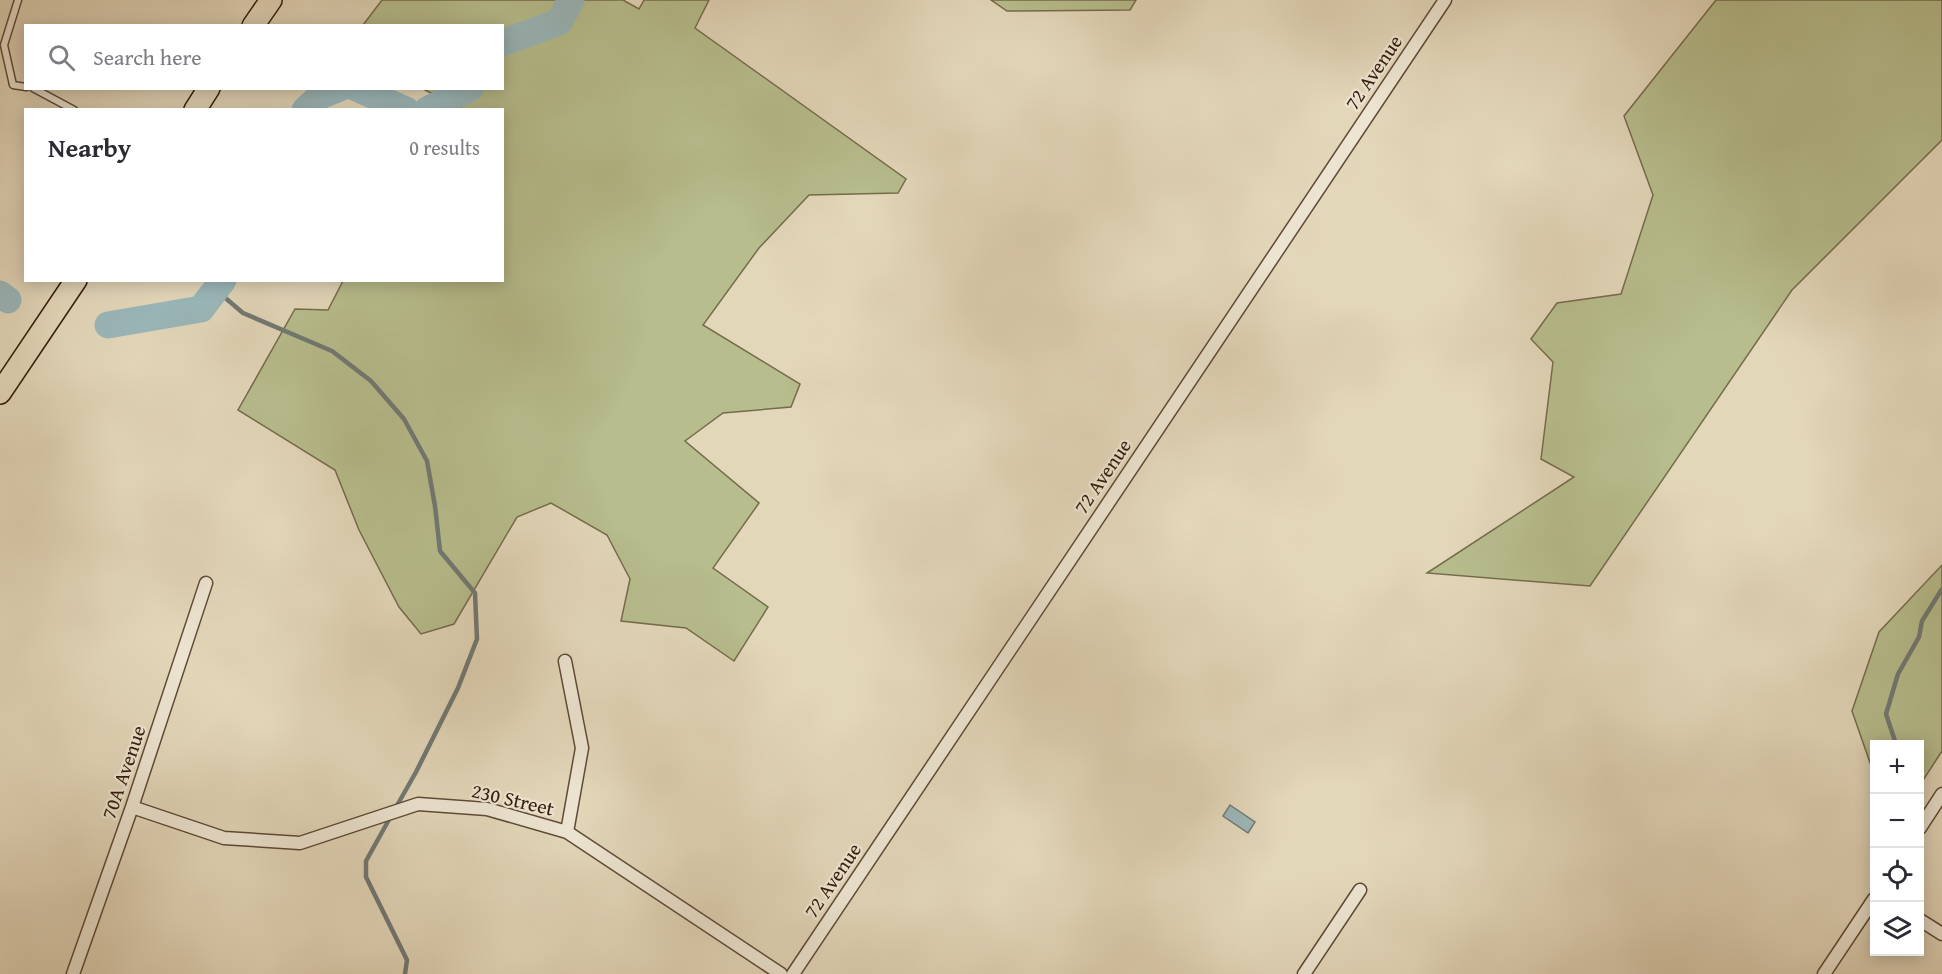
<!DOCTYPE html>
<html lang="en">
<head>
<meta charset="utf-8">
<style>
  :root { --surface:#fff; --page:#f2f2f3; --text:#2b2b33; --muted:#7c7c81; --line:#e1e1e2 }
  body { margin:0; font-family:"Gentium Book Plus",serif; background:var(--page); color:var(--text) }
  .controls { position:absolute; right:18px; bottom:18px; display:grid; overflow:hidden; border-radius:0px; box-shadow:0 3px 15px #0003 }
  .controls button { width:54px; height:54px; display:grid; place-items:center; padding:0; border:0; border-bottom:2px solid var(--line); background:var(--surface); color:var(--text); font:30px sans-serif }
  .list { margin:0; padding:0; list-style:none }
  h2 { display:flex; justify-content:space-between; align-items:center; height:78px; margin:0; padding:0 24px; font-size:26px }
  h2 small { font-size:20px; font-weight:400; color:var(--muted) }
  .icon { flex:none; width:33px; height:33px; fill:none; stroke:currentColor; stroke-width:2; stroke-linecap:round; stroke-linejoin:round }
  .map { position:relative; flex:none; width:1942px; height:974px; overflow:hidden }
  .search { position:absolute; background:var(--surface); box-shadow:0 3px 15px #0003; left:24px; top:24px; width:480px; height:66px; display:flex; align-items:center; gap:15px; box-sizing:border-box; padding:0 21px; border-radius:0px; color:var(--muted); font-size:22px }
  .panel { position:absolute; background:var(--surface); box-shadow:0 3px 15px #0003; left:24px; top:108px; width:480px; height:174px; border-radius:0px }
  .map>svg:first-child { display:block }
  .green { fill:#b7bd8d; stroke:#756c4c; stroke-width:1.5 }
  .water { fill:#9ab7ba; stroke:#717974; stroke-width:1.5 }
  .lines { fill:none; stroke-linecap:round; stroke-linejoin:round }
  .stream { stroke:#717974; stroke-width:4.5 }
  .river { stroke:#9ab7ba; stroke-width:27 }
  .service-casing { stroke:#5f4a37; stroke-width:9 }
  .minor-casing { stroke:#5f4a37; stroke-width:15 }
  .trunk-casing { stroke:#331b0b; stroke-width:24 }
  .service { stroke:#ede5d2; stroke-width:6 }
  .minor { stroke:#ede5d2; stroke-width:12 }
  .trunk { stroke:#e3d7ba; stroke-width:21 }
  .labels { text-anchor:middle; dominant-baseline:central; stroke-width:4.5; stroke-linejoin:round; paint-order:stroke }
  .street-label { font-size:20px; fill:#331b0b; stroke:#ede5d2 }
</style>
</head>
<body>
<div class="map">
<svg width="1942" height="974" viewBox="0 0 1942 974">
  <rect width="100%" height="100%" fill="#e3d7ba"/>
  <filter id="stains"><feTurbulence type="fractalNoise" baseFrequency=".00333" numOctaves="4"/><feColorMatrix values="0 0 0 0 .2 0 0 0 0 .09 0 0 0 0 .02 0 0 0 .5 -.17"/></filter>
  <radialGradient id="worn" r=".72"><stop offset=".6" stop-color="#630" stop-opacity="0"/><stop offset="1" stop-color="#630" stop-opacity=".3"/></radialGradient>
  <path class="green" d="M382 0H623L639 9 644 0H709L695 28 906 179 898 193 809 195 759 248 703 325 800 384 791 407 723 413 685 441 759 503 713 568 768 607 734 661 686 628 621 621 630 579 607 535 551 503 517 517 454 624 421 634 399 607 359 530 335 470 238 410 295 309 328 310 343 281 502 280V110L463 109 423 89 502 88V26L363 25Z
    M991 0H1136L1130 10 1007 11Z
    M1716 0H1942V140L1792 290 1590 586 1427 573 1574 477 1541 459 1553 362 1531 339 1557 303 1621 294 1653 195 1624 116Z
    M1942 565V751L1920 785V744H1874V774L1852 711 1879 632Z"/>
  <path class="water" d="M1230 805 1255 822 1248 833 1223 816Z"/>
  <g class="lines">
    <path class="stream" d="M216 290 243 313 332 351 371 381 404 419 427 461 435 506 440 551 475 593 477 639 458 688 416 772 395 809
      M1896 744 1886 714 1898 674 1919 637 1922 621 1942 589
      M391 816 366 861V877L407 960 405 974"/>
    <path class="river" d="M502 43 559 22 571 0
      M356 88 406 110
      M305 110 320 96 340 88
      M427 110 470 88
      M0 294 8 300
      M108 325 201 309 223 280"/>
    <defs>
      <path id="service" d="M18 0 4 45 13 85 26 87
        M33 88 74 110"/>
      <path id="minor" d="M565 661 582 748 567 832
        M132 807 224 838 300 843 418 804 487 809 567 832 781 974
        M1920 828 1942 794
        M1920 920 1942 934
        M73 974 132 807 206 583
        M793 974 1445 0
        M1304 974 1360 890
        M1824 974 1874 899"/>
      <path id="trunk" d="M253 26 271 0
        M195 110 209 88
        M0 393 76 280"/>
    </defs>
    <use href="#service" class="service-casing"/>
    <use href="#minor" class="minor-casing"/>
    <use href="#trunk" class="trunk-casing"/>
    <use href="#service" class="service"/>
    <use href="#minor" class="minor"/>
    <use href="#trunk" class="trunk"/>
  </g>
  <g class="labels">
    <g class="street-label">
      <text transform="translate(1373 72) rotate(-56)">72 Avenue</text>
      <text transform="translate(1102 476) rotate(-56)">72 Avenue</text>
      <text transform="translate(123 772) rotate(-71)">70A Avenue</text>
      <text transform="translate(513 799) rotate(13)">230 Street</text>
      <text transform="translate(832 880) rotate(-56)">72 Avenue</text>
    </g>
  </g>
  <rect width="100%" height="100%" filter="url(#stains)"/>
  <rect width="100%" height="100%" fill="url(#worn)"/>
</svg>
<div class="controls">
<button>+</button>
<button>−</button>
<button><svg class="icon" aria-label="locate" viewBox="0 0 24 24"><circle cx="12" cy="12" r="6"/><path d="M12 2v4M12 18v4M2 12h4M18 12h4"/></svg></button>
<button><svg class="icon" aria-label="layers" viewBox="0 0 24 24"><path d="M12 4l9 5-9 5-9-5zM3 14l9 5 9-5"/></svg></button>
</div>
<div class="search"><svg class="icon" aria-label="search" viewBox="0 0 24 24"><circle cx="10" cy="10" r="6"/><path d="M15 15l6 6"/></svg>Search here</div>
<section class="panel">
<h2>Nearby<small>0 results</small></h2>
<ul class="list">
</ul>
</section>
</div>
</body>
</html>
